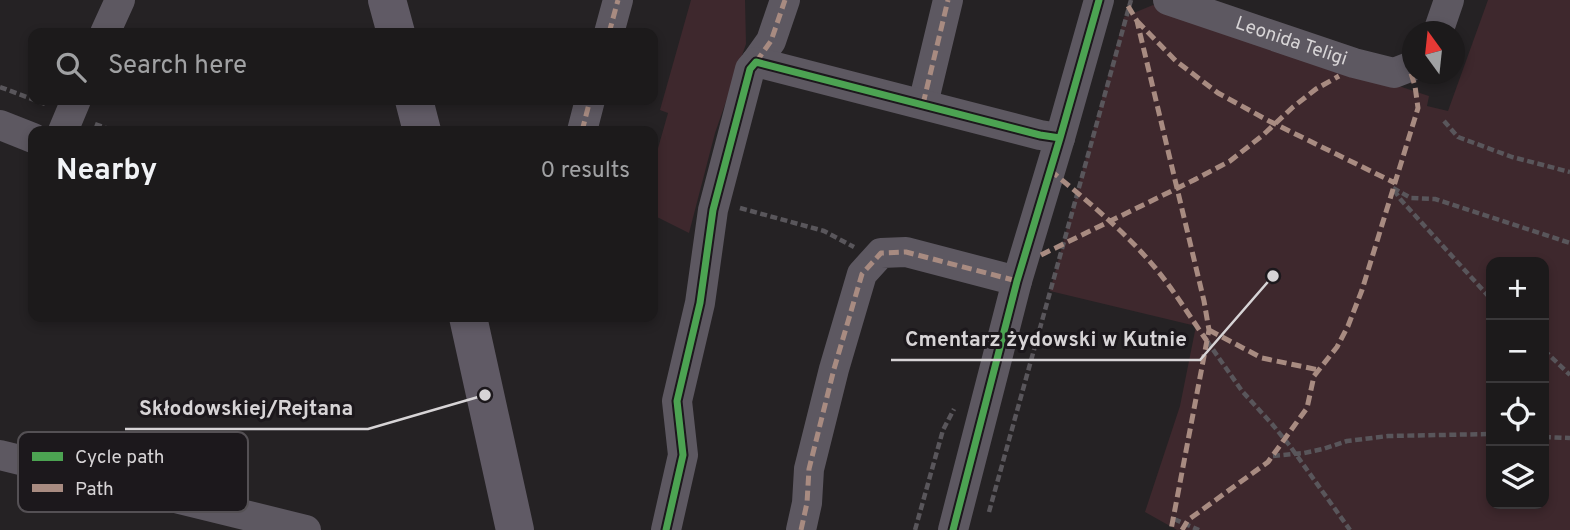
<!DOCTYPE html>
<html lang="en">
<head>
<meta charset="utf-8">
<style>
  :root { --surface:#1c1a1b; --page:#252324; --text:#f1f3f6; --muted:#a0a1a3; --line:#3a383a }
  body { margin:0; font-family:Overpass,sans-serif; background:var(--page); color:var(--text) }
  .controls { position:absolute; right:21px; bottom:21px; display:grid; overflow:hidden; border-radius:14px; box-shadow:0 4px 10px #0003 }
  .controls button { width:63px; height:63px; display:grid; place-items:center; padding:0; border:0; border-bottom:2px solid var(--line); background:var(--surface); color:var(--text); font:35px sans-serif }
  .compass { position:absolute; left:1402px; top:21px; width:63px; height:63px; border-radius:50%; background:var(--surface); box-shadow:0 4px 10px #0003; rotate:345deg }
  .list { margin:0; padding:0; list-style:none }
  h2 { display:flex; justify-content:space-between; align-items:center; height:91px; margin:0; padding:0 28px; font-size:30px }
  h2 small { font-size:23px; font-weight:400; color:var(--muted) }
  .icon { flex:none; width:38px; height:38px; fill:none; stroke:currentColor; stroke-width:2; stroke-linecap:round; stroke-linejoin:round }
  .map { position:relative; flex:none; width:1570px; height:530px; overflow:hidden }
  .search { position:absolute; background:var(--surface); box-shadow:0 4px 10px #0003; left:28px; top:28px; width:630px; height:77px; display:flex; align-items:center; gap:18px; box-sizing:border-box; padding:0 24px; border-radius:14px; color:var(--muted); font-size:26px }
  .panel { position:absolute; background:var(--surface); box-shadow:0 4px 10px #0003; left:28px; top:126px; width:630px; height:196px; border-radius:14px }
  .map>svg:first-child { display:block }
  .green { fill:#3e282d; fill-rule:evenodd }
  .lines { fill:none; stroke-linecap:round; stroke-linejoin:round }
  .path { stroke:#59565b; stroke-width:4.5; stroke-dasharray:7 3.5; stroke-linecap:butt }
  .street { stroke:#5d5861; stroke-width:30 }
  .secondary { stroke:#605a65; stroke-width:38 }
  .quiet { stroke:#a88b81; stroke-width:5; stroke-dasharray:10 5; stroke-linecap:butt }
  .cycleway-casing { stroke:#1c181c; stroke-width:11 }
  .cycleway { stroke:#4ca352; stroke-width:7 }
  .labels { text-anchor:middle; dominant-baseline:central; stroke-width:6; stroke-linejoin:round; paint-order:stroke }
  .street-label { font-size:19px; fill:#d7d4d6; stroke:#1c181c }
  .key { fill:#1c181c; stroke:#545054; stroke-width:2 }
  .key-label { font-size:19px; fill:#d7d4d6 }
  .leader { fill:none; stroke:#d7d4d6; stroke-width:2.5 }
  .callout-dot { fill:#d7d4d6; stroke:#1c181c; stroke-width:2.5 }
  .callout-label { font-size:21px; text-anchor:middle; font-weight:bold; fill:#d7d4d6; stroke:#1c181c; stroke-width:6; stroke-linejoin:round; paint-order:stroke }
</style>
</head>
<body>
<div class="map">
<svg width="1570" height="530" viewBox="0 0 1570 530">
  <rect width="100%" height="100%" fill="#252224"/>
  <path class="green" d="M691 0H745L746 44 715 133 689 233 653 215V166L668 113 660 110Z
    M1488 0H1570V530H1177L1145 512 1180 406 1196 326 1050 291 1124 17 1153 5 1429 96 1427 106 1448 111ZM1491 262H1544V504H1491Z"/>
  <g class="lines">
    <path class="path" d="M0 87 45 104
      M1444 121 1458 137 1512 157 1570 172
      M95 124 114 131
      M1393 188 1411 198 1435 199 1570 243
      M1394 190 1401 200 1491 299
      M740 208 824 231 854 247
      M1207 341 1242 391 1272 424 1290 446 1350 530
      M1544 350 1570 375
      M1544 437 1570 438
      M1273 456 1304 453 1323 449 1347 441 1388 436 1491 434
      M989 512 1131 0
      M1174 519 1199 530
      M915 530 943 430 954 409"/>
    <g class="street">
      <path id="s1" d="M1168 0 1354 63 1394 73 1412 66"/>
      <path d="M1438 32 1449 0"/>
      <path d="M105 33 120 0"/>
      <path d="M609 33 618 0"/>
      <path d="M756 62 771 41 785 0"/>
      <path d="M923 104 948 0"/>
      <path d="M0 125 33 138"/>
      <path d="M63 131 76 100"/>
      <path d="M582 131 590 100"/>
      <path d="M0 455 306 530"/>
      <path d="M666 530 683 455 677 401 700 303 713 210 750 69 756 62 1040 135 1060 138"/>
      <path d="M801 530 807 503 809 469 834 369 862 274 881 253 906 252 1017 281"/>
      <path d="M953 530 1017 281 1060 138 1099 0"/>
    </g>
    <path class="secondary" d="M387 0 396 33
      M414 100 422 131
      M468 317 515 530"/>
    <path class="quiet" d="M1128 6 1137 21 1204 301 1209 330 1171 530
      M1137 21 1176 61 1218 93 1269 121 1395 183
      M609 33 618 0
      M756 62 771 41 785 0
      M923 104 948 0
      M582 131 590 100
      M1050 170C1087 201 1126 232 1157 270 1175 292 1190 317 1207 341
      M1041 255 1194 180 1230 161 1263 135 1293 107 1316 89 1339 76
      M1209 330 1262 358 1319 370
      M801 530 807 503 809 469 834 369 862 274 881 253 906 252 1017 281
      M1182 530 1188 520 1268 462 1307 408 1314 376 1337 347 1348 326 1362 290 1418 108 1415 86 1409 67"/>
    <defs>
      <path id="cycleway" d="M666 530 683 455 677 401 700 303 713 210 750 69 756 62 1040 135 1060 138
        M953 530 1017 281 1060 138 1099 0"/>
    </defs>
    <use href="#cycleway" class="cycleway-casing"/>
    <use href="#cycleway" class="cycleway"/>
  </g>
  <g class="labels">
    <g class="street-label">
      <text stroke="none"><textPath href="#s1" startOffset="130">Leonida Teligi</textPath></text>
    </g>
  </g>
  <rect x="18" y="432" width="230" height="80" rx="10" class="key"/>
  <rect x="32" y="452" width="31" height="9" fill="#4ca352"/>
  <rect x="32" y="484" width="31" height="8" fill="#a88b81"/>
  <g class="key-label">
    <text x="75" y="463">Cycle path</text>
    <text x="75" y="495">Path</text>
  </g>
  <path class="leader" d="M1273 276L1200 360H891M485 395L368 429H125"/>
  <g class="callout-dot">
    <circle cx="1273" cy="276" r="7"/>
    <circle cx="485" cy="395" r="7"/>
  </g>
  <g class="callout-label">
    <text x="1046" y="346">Cmentarz żydowski w Kutnie</text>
    <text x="246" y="415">Skłodowskiej/Rejtana</text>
  </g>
</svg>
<div class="controls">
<button>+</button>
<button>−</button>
<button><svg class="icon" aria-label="locate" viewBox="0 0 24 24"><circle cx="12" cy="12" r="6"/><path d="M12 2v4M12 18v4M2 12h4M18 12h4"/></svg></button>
<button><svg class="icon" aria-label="layers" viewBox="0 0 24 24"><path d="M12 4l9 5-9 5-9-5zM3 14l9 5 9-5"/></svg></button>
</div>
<svg class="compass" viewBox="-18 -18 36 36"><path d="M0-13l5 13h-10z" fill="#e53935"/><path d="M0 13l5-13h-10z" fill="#a0a1a3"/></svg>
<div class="search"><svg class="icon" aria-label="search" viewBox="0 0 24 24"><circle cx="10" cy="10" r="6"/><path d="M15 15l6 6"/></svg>Search here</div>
<section class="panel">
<h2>Nearby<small>0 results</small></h2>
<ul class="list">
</ul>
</section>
</div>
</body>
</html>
